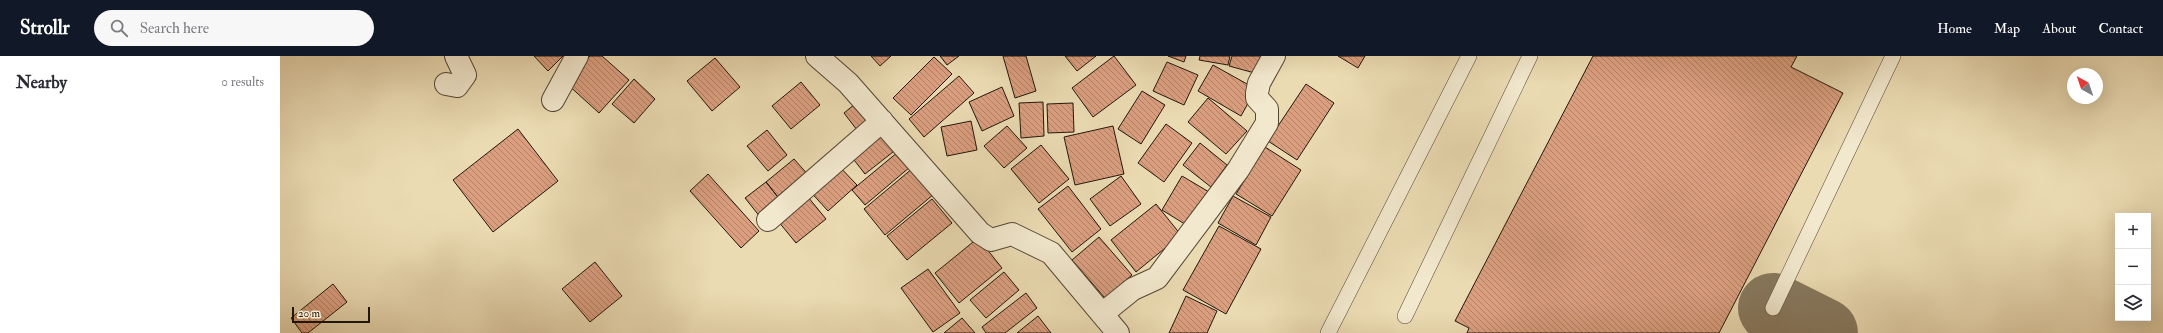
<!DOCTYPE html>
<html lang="en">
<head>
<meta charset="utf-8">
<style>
  :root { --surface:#fff; --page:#f7f7f7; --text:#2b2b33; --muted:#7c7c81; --line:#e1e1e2; --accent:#111827 }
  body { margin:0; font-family:"IM FELL Double Pica",serif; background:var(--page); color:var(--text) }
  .controls { position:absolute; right:12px; bottom:12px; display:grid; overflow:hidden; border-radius:0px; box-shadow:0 4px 16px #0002 }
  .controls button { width:36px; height:36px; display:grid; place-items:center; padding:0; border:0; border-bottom:1px solid var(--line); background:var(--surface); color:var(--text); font:20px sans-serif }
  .compass { position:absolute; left:1787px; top:12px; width:36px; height:36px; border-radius:50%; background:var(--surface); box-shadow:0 4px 16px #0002; rotate:320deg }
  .scale { position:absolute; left:12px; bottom:10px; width:78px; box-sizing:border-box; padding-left:4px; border:2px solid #23160a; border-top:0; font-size:11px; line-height:14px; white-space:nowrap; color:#23160a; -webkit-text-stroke:3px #f2e8ce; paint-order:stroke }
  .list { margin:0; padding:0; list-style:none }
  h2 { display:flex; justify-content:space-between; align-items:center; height:52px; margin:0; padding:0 16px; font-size:17px }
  h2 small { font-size:13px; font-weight:400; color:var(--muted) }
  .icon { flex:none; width:22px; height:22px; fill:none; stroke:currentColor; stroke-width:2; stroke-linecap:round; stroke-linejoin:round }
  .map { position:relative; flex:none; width:1883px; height:277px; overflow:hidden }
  header { display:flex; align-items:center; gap:24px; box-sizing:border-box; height:56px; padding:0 20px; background:var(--accent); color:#fff }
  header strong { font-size:19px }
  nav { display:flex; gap:22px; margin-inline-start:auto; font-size:14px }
  .search { width:280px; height:36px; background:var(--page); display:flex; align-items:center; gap:10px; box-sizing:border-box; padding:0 14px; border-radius:22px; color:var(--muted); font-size:15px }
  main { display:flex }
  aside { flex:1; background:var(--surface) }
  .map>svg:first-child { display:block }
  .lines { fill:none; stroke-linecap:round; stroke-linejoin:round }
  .taxiway { stroke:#87785e; stroke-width:70 }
  .building { fill:url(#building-back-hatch); stroke:#23160a }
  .service-casing { stroke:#554734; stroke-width:16 }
  .minor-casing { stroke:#554734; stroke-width:24 }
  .service { stroke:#f2e8ce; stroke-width:15 }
  .minor { stroke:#f2e8ce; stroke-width:22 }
</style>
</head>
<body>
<header>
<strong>Strollr</strong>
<div class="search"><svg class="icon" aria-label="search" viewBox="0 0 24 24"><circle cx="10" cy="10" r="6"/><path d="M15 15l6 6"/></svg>Search here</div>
<nav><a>Home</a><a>Map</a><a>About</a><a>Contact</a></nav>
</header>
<main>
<aside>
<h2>Nearby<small>0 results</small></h2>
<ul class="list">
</ul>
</aside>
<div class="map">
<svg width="1883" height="277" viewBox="0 0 1883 277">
  <defs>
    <pattern id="building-back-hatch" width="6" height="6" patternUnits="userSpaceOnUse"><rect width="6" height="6" fill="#db9f80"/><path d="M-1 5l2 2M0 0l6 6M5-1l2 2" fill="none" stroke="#b18167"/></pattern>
  </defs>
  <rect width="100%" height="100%" fill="#ebdbb3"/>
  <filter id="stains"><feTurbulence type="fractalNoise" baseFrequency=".005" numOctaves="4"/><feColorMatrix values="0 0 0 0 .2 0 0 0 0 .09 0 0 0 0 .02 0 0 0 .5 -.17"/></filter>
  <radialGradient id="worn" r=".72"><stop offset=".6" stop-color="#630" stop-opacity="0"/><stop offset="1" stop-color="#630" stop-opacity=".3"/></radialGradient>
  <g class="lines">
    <path class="taxiway" d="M1493 252 1543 277"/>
  </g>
  <path class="building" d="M254 0H283L268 15Z
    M310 0H322L349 24 319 57 286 27Z
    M591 0H611L600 10Z
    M660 0H679L667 9Z
    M723 0H746L756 35 735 42Z
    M785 0H816L797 15Z
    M834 0 856 29 813 61 792 32Z
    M888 0H906L904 6Z
    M920 0H950L948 9 919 4Z
    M952 0H988L982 19 949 10Z
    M1058 0H1085L1078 12Z
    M1313 0H1517L1511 11 1563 37 1439 277H1187L1189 272 1175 265Z
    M654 1 672 18 631 59 613 42Z
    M435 2 460 31 432 55 407 25Z
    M887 6 918 19 904 49 873 35Z
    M933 9 976 33 961 60 918 35Z
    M679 20 694 37 644 81 629 63Z
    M354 23 375 43 354 67 332 48Z
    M521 26 540 49 511 73 492 50Z
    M1026 28 1054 47 1017 104 988 85Z
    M722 31 734 60 702 75 689 46Z
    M862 35 885 49 861 88 838 73Z
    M928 42 967 75 946 98 908 66Z
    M763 46 764 80 741 82 739 47Z
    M793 47 794 76 768 77 767 48Z
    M575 48 591 69 580 78 564 57Z
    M691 65 697 94 667 100 661 71Z
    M886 68 912 87 884 126 858 107Z
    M727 70 747 92 724 112 704 90Z
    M833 70 844 118 795 129 784 81Z
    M238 73 278 125 213 176 173 124Z
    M487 74 507 99 488 115 467 90Z
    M603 74 618 92 585 118 571 100Z
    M920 87 947 109 931 131 903 109Z
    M761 89 789 123 759 147 731 113Z
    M985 91 1021 114 992 160 956 138Z
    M618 96 630 111 585 149 572 134Z
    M514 103 530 121 501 145 486 126Z
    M555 106 577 129 548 155 527 132Z
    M633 112 654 138 605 179 584 153Z
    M428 118 479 175 461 192 410 135Z
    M841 120 861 148 830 170 810 143Z
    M902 120 929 136 908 170 882 154Z
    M486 126 501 145 481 162 465 142Z
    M788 130 821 173 792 196 758 153Z
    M953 140 991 161 976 189 938 167Z
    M528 141 546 163 516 187 498 165Z
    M652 143 672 167 627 204 607 180Z
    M876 148 901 179 856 216 831 184Z
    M939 170 981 193 946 258 903 234Z
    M819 181 852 219 825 242 792 204Z
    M698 182 722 212 679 247 655 217Z
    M315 206 342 240 310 266 282 233Z
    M648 213 680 257 653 276 621 232Z
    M724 216 739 234 706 262 690 244Z
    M53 228 67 246 28 277H22L11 262Z
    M746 237 757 252 725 277H706L702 271Z
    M906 240 937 255 927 277H889Z
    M758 260 771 277H737Z
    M682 262 695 277H664Z"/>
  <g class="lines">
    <defs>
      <path id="service" d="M1493 252 1613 0
        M1125 260 1250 0
        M1048 277 1189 0"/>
      <path id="minor" d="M537 0 568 27 700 177 711 184 732 178 771 197 838 277
        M166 28 177 30 185 19 176 0
        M273 44 297 0
        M488 164 602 65
        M822 258 853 233 877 222 958 114 987 67V53L977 42V37L979 27 994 0"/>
    </defs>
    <use href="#service" class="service-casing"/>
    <use href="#minor" class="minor-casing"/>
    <use href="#service" class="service"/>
    <use href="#minor" class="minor"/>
  </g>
  <rect width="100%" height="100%" filter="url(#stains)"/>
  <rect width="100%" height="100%" fill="url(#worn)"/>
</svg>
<div class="controls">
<button>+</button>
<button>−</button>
<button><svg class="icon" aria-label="layers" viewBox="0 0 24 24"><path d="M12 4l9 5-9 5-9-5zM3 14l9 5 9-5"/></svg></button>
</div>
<svg class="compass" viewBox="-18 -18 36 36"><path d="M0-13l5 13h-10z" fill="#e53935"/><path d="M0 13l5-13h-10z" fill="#7c7c81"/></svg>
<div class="scale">20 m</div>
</div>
</main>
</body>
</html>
